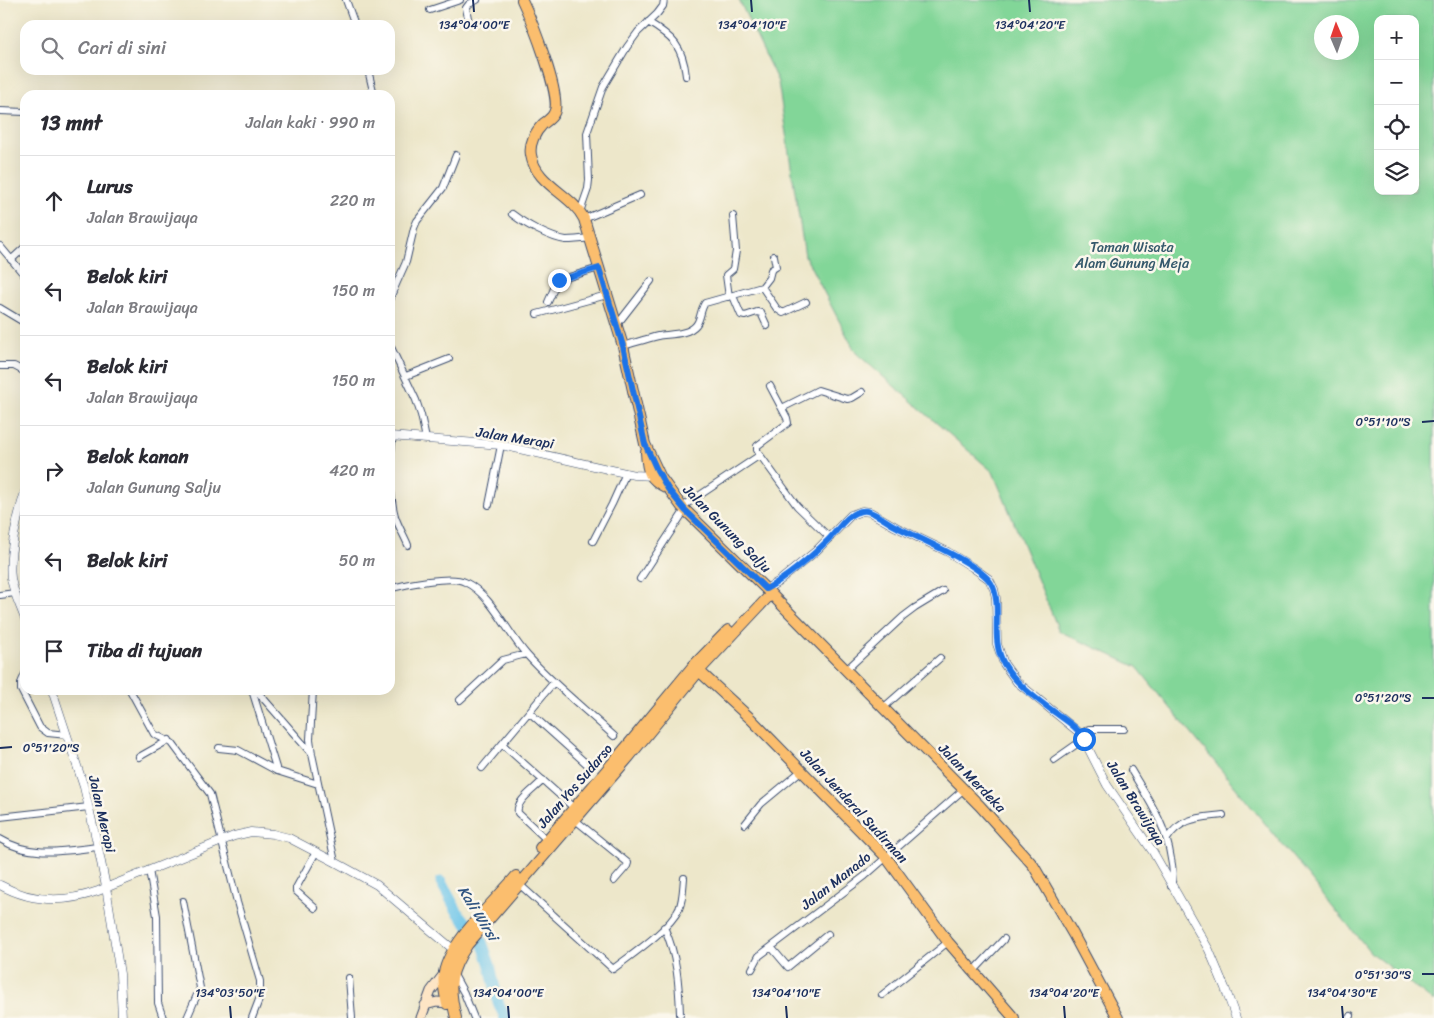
<!DOCTYPE html>
<html lang="id">
<head>
<meta charset="utf-8">
<style>
  :root { --surface:#fff; --page:#f2f2f3; --text:#2b2b33; --muted:#7c7c81; --line:#e1e1e2 }
  body { margin:0; font-family:Sriracha,sans-serif; background:var(--page); color:var(--text) }
  .controls { position:absolute; right:15px; top:15px; display:grid; overflow:hidden; border-radius:10px; box-shadow:0 5px 20px #0002 }
  .controls button { width:45px; height:45px; display:grid; place-items:center; padding:0; border:0; border-bottom:1px solid var(--line); background:var(--surface); color:var(--text); font:25px sans-serif }
  .compass { position:absolute; left:1314px; top:15px; width:45px; height:45px; border-radius:50%; background:var(--surface); box-shadow:0 5px 20px #0002; rotate:358deg }
  .stop { position:absolute; width:15px; height:15px; margin:-11px; border:4px solid #1a73e8; border-radius:50%; background:#fff }
  .stop.end { background:#1a73e8; border-color:#fff; box-shadow:0 1px 5px #0008 }
  .list { margin:0; padding:0; list-style:none }
  h2 { display:flex; justify-content:space-between; align-items:center; height:65px; margin:0; padding:0 20px; font-size:21px }
  h2 small { font-size:16px; font-weight:400; color:var(--muted) }
  .list li { display:grid; grid-template-columns:32px 1fr auto; gap:15px; align-items:center; box-sizing:border-box; height:90px; padding:0 20px; border-top:1px solid var(--line) }
  .list b { display:block; font-size:19px; white-space:nowrap }
  .list p { margin:0; font-size:16px; white-space:nowrap; color:var(--muted) }
  .list em { font-size:16px; font-style:normal; color:var(--muted) }
  .icon { flex:none; width:28px; height:28px; fill:none; stroke:currentColor; stroke-width:2; stroke-linecap:round; stroke-linejoin:round }
  .map { position:relative; flex:none; width:1434px; height:1018px; overflow:hidden }
  .search { position:absolute; background:var(--surface); box-shadow:0 5px 20px #0002; left:20px; top:20px; width:375px; height:55px; display:flex; align-items:center; gap:12px; box-sizing:border-box; padding:0 18px; border-radius:15px; color:var(--muted); font-size:19px }
  .panel { position:absolute; background:var(--surface); box-shadow:0 5px 20px #0002; left:20px; top:90px; width:375px; height:605px; border-radius:15px }
  .map>svg:first-child { display:block }
  .green { fill:#82d698; stroke:#4e827b; fill-rule:evenodd }
  .lines { fill:none; stroke-linecap:round; stroke-linejoin:round }
  .river { stroke:#6bc4e9; stroke-width:11 }
  .minor-casing { stroke:#3a4b6e; stroke-width:8 }
  .tertiary-casing { stroke:#3a4b6e; stroke-width:9 }
  .secondary-casing { stroke:#3a4b6e; stroke-width:11 }
  .primary-casing { stroke:#3a4b6e; stroke-width:12 }
  .trunk-casing { stroke:#3a4b6e; stroke-width:12 }
  .minor { stroke:#fff; stroke-width:6 }
  .tertiary { stroke:#fff; stroke-width:8 }
  .secondary { stroke:#fde5c5; stroke-width:9 }
  .primary { stroke:#fbbe6e; stroke-width:10 }
  .trunk { stroke:#fbbe6e; stroke-width:10 }
  .route { stroke:#1a73e8; stroke-width:6 }
  .ticks { fill:none; stroke:#1b2f5e; stroke-width:2 }
  .labels { text-anchor:middle; dominant-baseline:central; stroke-width:5; stroke-linejoin:round; paint-order:stroke }
  .park-label { font-size:14px; fill:#35596c; stroke:#fbf7ec }
  .street-label { font-size:14px; fill:#1b2f5e; stroke:#fbf7ec }
  .water-label { font-size:15px; font-style:italic; fill:#2f5481; stroke:#fbf7ec }
  .ticks-label { font-size:12px; text-anchor:middle; fill:#1b2f5e; stroke:#fbf7ec; stroke-width:5; stroke-linejoin:round; paint-order:stroke }
</style>
</head>
<body>
<div class="map">
<svg width="1434" height="1018" viewBox="0 0 1434 1018">
  <rect width="100%" height="100%" fill="#fbf7ec"/>
  <filter id="ink" filterUnits="userSpaceOnUse"><feTurbulence type="fractalNoise" baseFrequency=".02" numOctaves="2"/><feDisplacementMap in="SourceGraphic" scale="10" xChannelSelector="R" yChannelSelector="G"/><feConvolveMatrix kernelMatrix="1 2 1 2 8 2 1 2 1" color-interpolation-filters="sRGB"/></filter>
  <filter id="wash" filterUnits="userSpaceOnUse"><feTurbulence type="fractalNoise" baseFrequency=".0096" numOctaves="4" result="noise"/><feDisplacementMap in="SourceGraphic" scale="20" xChannelSelector="R" yChannelSelector="G"/><feGaussianBlur stdDeviation="1.12" result="paint"/><feColorMatrix in="noise" values="0 0 0 0 0 0 0 0 0 0 0 0 0 0 0 0 0 1.4 0 .05"/><feComposite in="paint" operator="in"/></filter>
  <g filter="url(#wash)">
    <rect width="100%" height="100%" fill="#ede7ca"/>
    <path class="green" d="M739 0H1434V1002L1371 953 1137 667 1059 631 993 472 856 353 805 256 778 82ZM1378 19H1415V191H1378ZM1322 22H1352V52H1322Z"/>
    <g class="lines">
      <path class="river" d="M441 882 457 911 482 942 490 965 498 1002 505 1018"/>
    </g>
  </g>
  <g filter="url(#ink)">
    <g class="lines">
      <defs>
        <path id="minor" d="M346 0 355 25
          M430 10 460 0
          M648 22C673 37 683 47 686 76
          M469 23 466 8 469 4 477 0
          M368 70 374 95
          M0 111 25 112
          M580 212 588 189 589 180 587 133 603 87 627 47 638 32 657 14 663 6 664 0
          M512 214C525 224 550 238 566 240 574 240 582 239 590 238
          M584 219 640 195
          M0 246 25 276
          M11 260 25 247
          M762 287 777 309 783 313 806 302
          M733 296 741 315 745 316 757 312 761 313 767 326
          M729 297 726 275 733 269 736 251 733 216
          M390 298 406 262 414 228 417 221 443 188 456 155
          M548 302 556 284 559 280 599 268
          M0 308 25 323
          M537 314 607 295
          M616 326 651 281
          M390 345 416 400 421 415 426 439
          M623 346C634 343 646 339 658 336 669 334 688 335 696 325 701 319 700 310 705 303L762 287 769 278 771 270 776 267 774 256
          M0 366H14L25 372
          M406 376 449 359
          M782 408 818 390 847 399 852 398 862 392
          M393 437C389 458 389 494 395 516 398 526 404 535 408 545
          M760 455 797 506 830 538
          M489 505 501 445
          M682 507 760 455 757 450V446L788 423 787 418 770 386
          M593 541 612 504 626 473
          M640 579 685 510
          M390 589C405 584 452 575 465 582 492 595 507 633 527 655 553 684 585 709 614 736
          M0 595 15 593
          M846 670 903 617 915 608 943 591
          M25 674 21 683V690L40 727 48 733 67 735
          M130 690 154 734 172 743 210 794 237 902 260 981V997L252 1018
          M252 690 277 771
          M256 690 311 753
          M313 690 310 739 312 754 335 862
          M460 700 503 660 526 654
          M883 708 940 658
          M529 712 589 766
          M1081 734 1089 729H1124
          M502 744 574 808
          M219 748 238 750 277 771 318 784
          M139 757 169 740
          M1054 760 1084 739
          M482 768 554 682
          M1131 770C1148 799 1166 824 1171 859 1173 868 1174 877 1171 886
          M543 780C535 789 515 801 518 813L547 840
          M0 817 89 807
          M574 819 628 863 627 866 614 881
          M745 824 761 804 802 770
          M0 839C31 858 63 851 98 847
          M1167 839C1181 817 1200 818 1223 815
          M149 870 157 916 158 1003 163 1018
          M518 883 613 969C631 955 669 930 679 909 683 900 683 888 684 878
          M183 901 200 988 187 1018
          M315 908 296 891V888L316 852
          M664 927C677 955 679 984 680 1014
          M828 934 788 967 771 947 865 876 964 789
          M752 969 759 956 771 947
          M973 972 1004 939
          M453 973 464 993 474 1018
          M349 978 352 1018
          M882 995 948 942
          M1350 1018 1351 1016"/>
        <path id="tertiary" d="M390 436 501 445 634 475 654 476
          M25 492C18 514 8 555 11 578 13 592 20 605 25 619
          M766 589 778 582 816 551 851 515 862 511 870 512 896 527 948 552 972 567 989 579 994 589 996 598 997 644 1004 664 1017 682 1081 734 1107 785 1153 852 1209 950 1225 988 1236 1018
          M52 690 84 787 98 847 106 887 120 974 122 1018
          M0 885C31 902 65 903 98 891L234 836 251 832 273 834 289 838 335 862 377 885 454 950"/>
        <path id="secondary" d="M425 1005 437 1002 447 1003
          M421 1018 431 991 444 974"/>
        <path id="primary" d="M522 0C531 19 563 98 554 113 552 118 547 121 543 124 535 132 529 144 531 155 536 185 572 194 584 219L623 346 645 444 661 478 682 507 771 594
          M646 452C647 472 649 479 667 488"/>
        <path id="trunk" d="M699 671 751 719 886 857 948 942 1014 1018
          M540 848 627 746 693 666 728 630
          M447 1004C445 994 442 983 444 973 449 942 496 900 516 876
          M456 1018C448 985 449 972 468 944L629 757 699 671 771 594 980 806 1033 865 1073 934 1118 1018"/>
      </defs>
      <use href="#minor" class="minor-casing"/>
      <use href="#tertiary" class="tertiary-casing"/>
      <use href="#secondary" class="secondary-casing"/>
      <use href="#primary" class="primary-casing"/>
      <use href="#trunk" class="trunk-casing"/>
      <use href="#minor" class="minor"/>
      <use href="#tertiary" class="tertiary"/>
      <use href="#secondary" class="secondary"/>
      <use href="#primary" class="primary"/>
      <use href="#trunk" class="trunk"/>
    </g>
  </g>
  <g class="lines" filter="url(#ink)">
    <path class="route" d="M559 280 599 268 623 346 645 444 657 470 668 489 685 510 766 589C789 576 810 558 829 539 837 531 845 517 855 513 860 511 866 510 870 512 879 515 888 523 897 527 918 538 980 564 991 583 1004 605 989 638 1004 664 1016 684 1035 698 1053 711 1063 719 1078 727 1084 739"/>
  </g>
  <path class="ticks" d="M473 0 474 12M751 0 752 12M1029 0 1030 12M1422 422 1434 421M1422 698H1434M0 748 12 747M1422 974H1434M230 1006 231 1018M508 1006 509 1018M786 1006 787 1018M1064 1006 1065 1018M1342 1006 1343 1018"/>
  <g class="labels">
    <g class="park-label">
      <text x="1132" y="247">Taman Wisata<tspan x="1132" dy="16">Alam Gunung Meja</tspan></text>
    </g>
    <g class="street-label">
      <text transform="translate(515 438) rotate(9)">Jalan Merapi</text>
      <text transform="translate(727 529) rotate(45)">Jalan Gunung Salju</text>
      <text transform="translate(972 778) rotate(46)">Jalan Merdeka</text>
      <text transform="translate(575 786) rotate(-49)">Jalan Yos Sudarso</text>
      <text transform="translate(1136 803) rotate(58)">Jalan Brawijaya</text>
      <text transform="translate(854 806) rotate(47)">Jalan Jenderal Sudirman</text>
      <text transform="translate(102 814) rotate(77)">Jalan Merapi</text>
      <text transform="translate(836 881) rotate(-38)">Jalan Manado</text>
    </g>
    <g class="water-label">
      <text transform="translate(478 913) rotate(58)">Kali Wirsi</text>
    </g>
  </g>
  <g class="ticks-label">
    <text x="474" y="29">134°04'00"E</text>
    <text x="752" y="29">134°04'10"E</text>
    <text x="1030" y="29">134°04'20"E</text>
    <text x="1383" y="426">0°51'10"S</text>
    <text x="1383" y="702">0°51'20"S</text>
    <text x="51" y="752">0°51'20"S</text>
    <text x="1383" y="979">0°51'30"S</text>
    <text x="230" y="997">134°03'50"E</text>
    <text x="508" y="997">134°04'00"E</text>
    <text x="786" y="997">134°04'10"E</text>
    <text x="1064" y="997">134°04'20"E</text>
    <text x="1342" y="997">134°04'30"E</text>
  </g>
</svg>
<div class="controls">
<button>+</button>
<button>−</button>
<button><svg class="icon" aria-label="locate" viewBox="0 0 24 24"><circle cx="12" cy="12" r="6"/><path d="M12 2v4M12 18v4M2 12h4M18 12h4"/></svg></button>
<button><svg class="icon" aria-label="layers" viewBox="0 0 24 24"><path d="M12 4l9 5-9 5-9-5zM3 14l9 5 9-5"/></svg></button>
</div>
<svg class="compass" viewBox="-18 -18 36 36"><path d="M0-13l5 13h-10z" fill="#e53935"/><path d="M0 13l5-13h-10z" fill="#7c7c81"/></svg>
<div class="stop" style="left:1084px;top:739px"></div>
<div class="stop end" style="left:559px;top:280px"></div>
<div class="search"><svg class="icon" aria-label="search" viewBox="0 0 24 24"><circle cx="10" cy="10" r="6"/><path d="M15 15l6 6"/></svg>Cari di sini</div>
<section class="panel">
<h2>13 mnt<small>Jalan kaki · 990 m</small></h2>
<ul class="list">
<li><svg class="icon" aria-label="ahead" viewBox="0 0 24 24"><path d="M12 20V5M6 11l6-6 6 6"/></svg><div><b>Lurus</b><p>Jalan Brawijaya</p></div><em>220 m</em></li>
<li><svg class="icon" aria-label="left" viewBox="0 0 24 24"><path d="M17 20v-9H6M10 6l-5 5 5 5"/></svg><div><b>Belok kiri</b><p>Jalan Brawijaya</p></div><em>150 m</em></li>
<li><svg class="icon" aria-label="left" viewBox="0 0 24 24"><path d="M17 20v-9H6M10 6l-5 5 5 5"/></svg><div><b>Belok kiri</b><p>Jalan Brawijaya</p></div><em>150 m</em></li>
<li><svg class="icon" aria-label="right" viewBox="0 0 24 24"><path d="M7 20v-9h11M14 6l5 5-5 5"/></svg><div><b>Belok kanan</b><p>Jalan Gunung Salju</p></div><em>420 m</em></li>
<li><svg class="icon" aria-label="left" viewBox="0 0 24 24"><path d="M17 20v-9H6M10 6l-5 5 5 5"/></svg><div><b>Belok kiri</b></div><em>50 m</em></li>
<li><svg class="icon" aria-label="arrive" viewBox="0 0 24 24"><path d="M6 21V4h12l-3 4 3 4H6"/></svg><div><b>Tiba di tujuan</b></div></li>
</ul>
</section>
</div>
</body>
</html>
